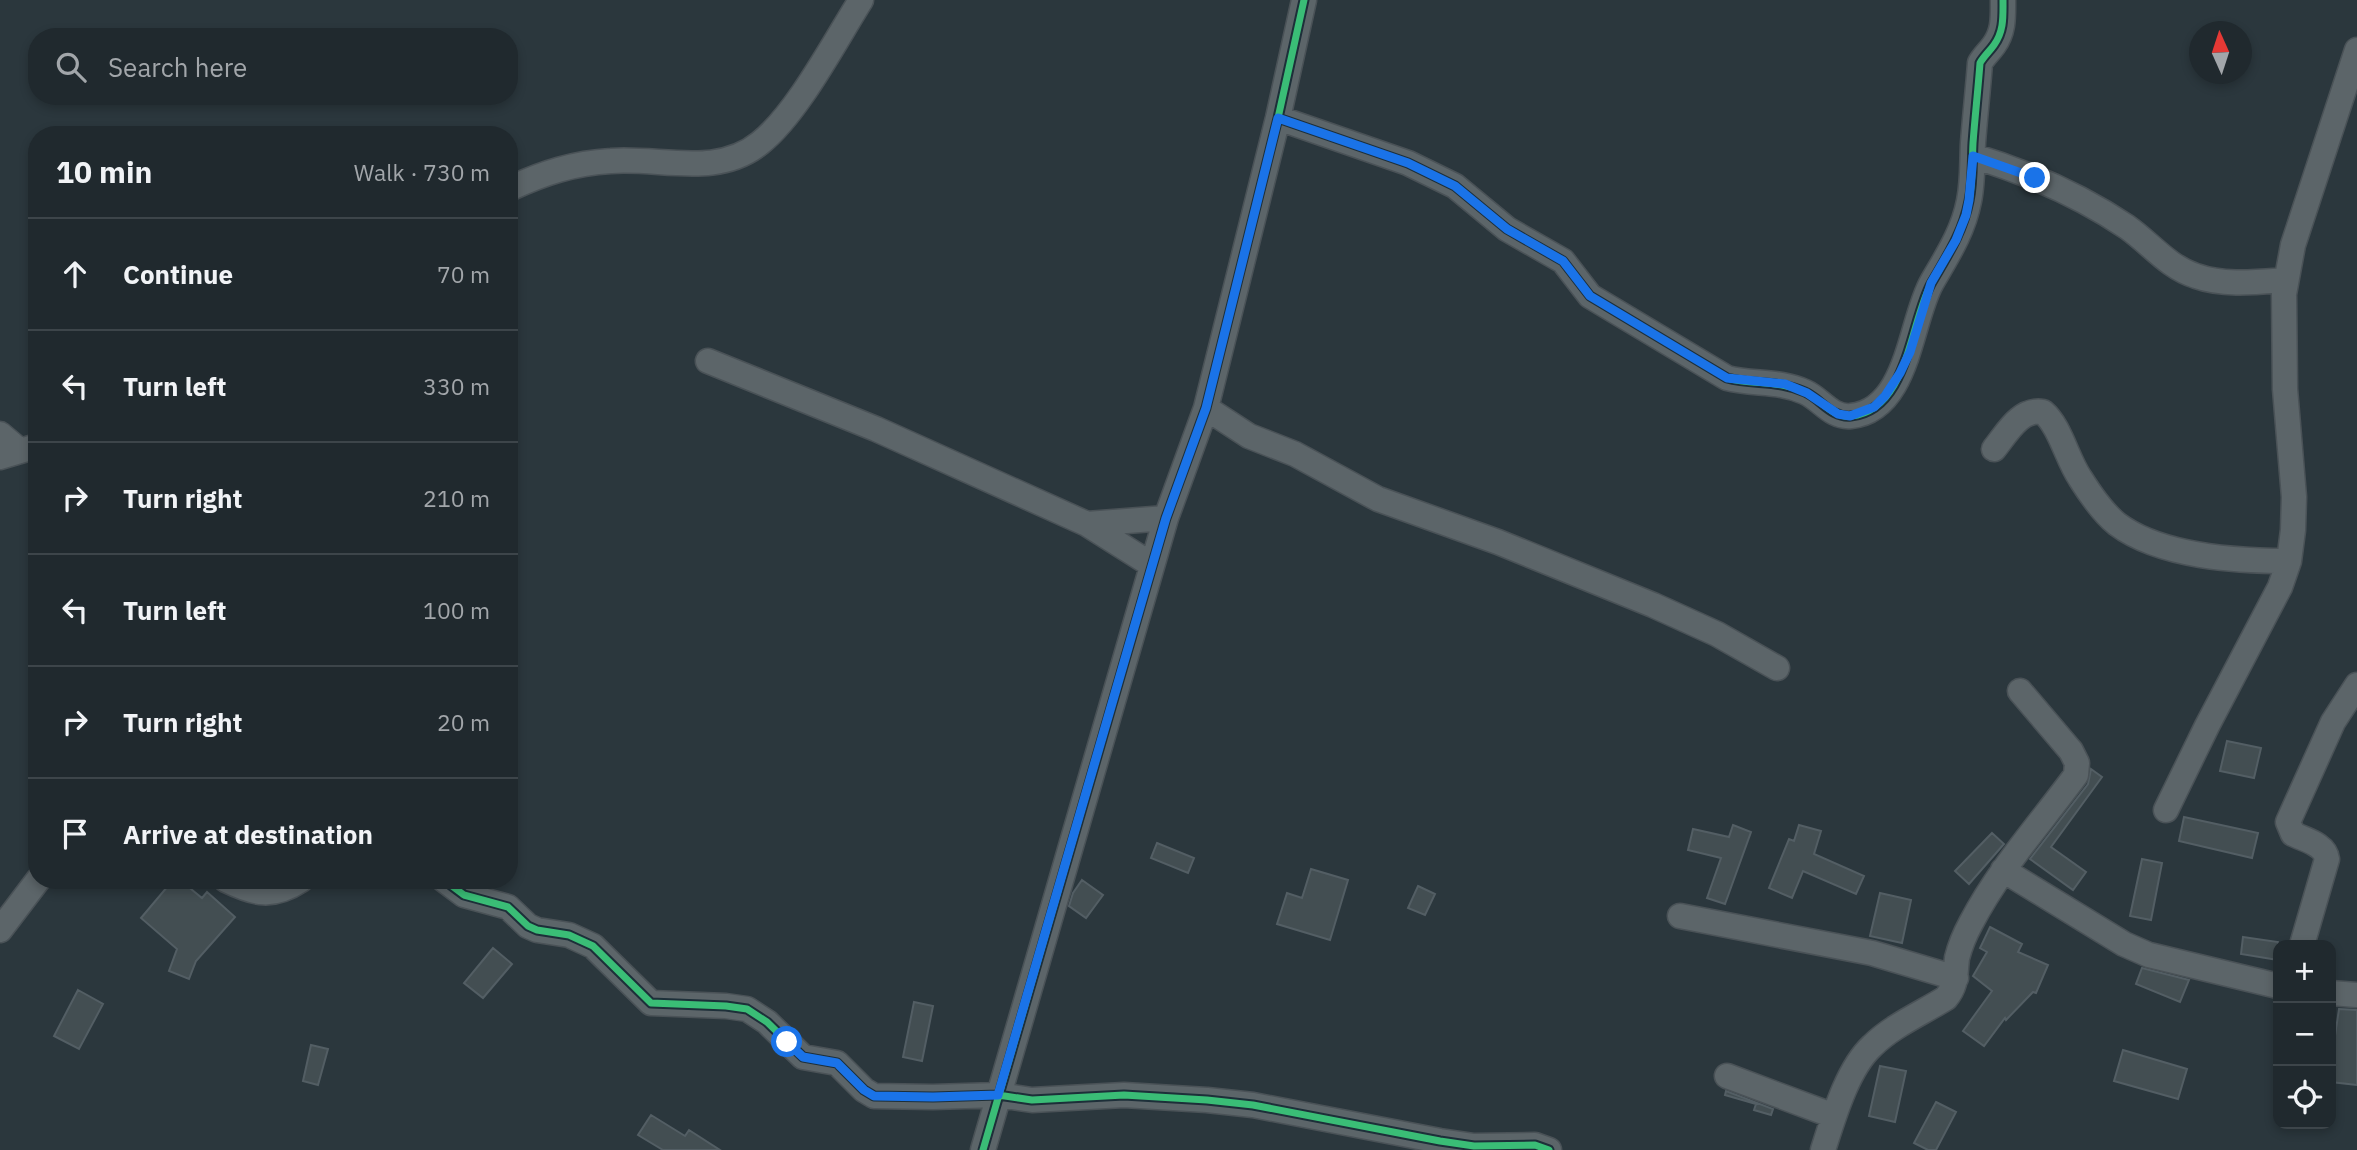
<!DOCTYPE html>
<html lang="en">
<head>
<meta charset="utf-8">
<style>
  :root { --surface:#20292e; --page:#283136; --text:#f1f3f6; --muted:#a2a6aa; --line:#3d454a }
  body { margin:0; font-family:"IBM Plex Sans",sans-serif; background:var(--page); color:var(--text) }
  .controls { position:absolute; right:21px; bottom:21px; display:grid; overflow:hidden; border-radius:14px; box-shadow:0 4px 10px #0003 }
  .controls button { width:63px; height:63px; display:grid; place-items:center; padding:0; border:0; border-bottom:2px solid var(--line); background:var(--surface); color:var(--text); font:35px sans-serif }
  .compass { position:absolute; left:2189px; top:21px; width:63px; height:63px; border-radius:50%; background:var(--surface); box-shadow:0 4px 10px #0003; rotate:357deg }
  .stop { position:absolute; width:21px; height:21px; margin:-16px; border:5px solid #1a73e8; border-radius:50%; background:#fff }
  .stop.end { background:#1a73e8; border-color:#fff; box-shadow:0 2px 7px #0008 }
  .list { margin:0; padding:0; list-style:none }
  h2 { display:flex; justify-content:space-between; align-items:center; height:91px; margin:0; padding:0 28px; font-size:30px }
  h2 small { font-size:23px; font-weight:400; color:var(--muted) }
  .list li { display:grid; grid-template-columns:46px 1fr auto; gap:21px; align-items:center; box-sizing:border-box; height:112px; padding:0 28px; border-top:2px solid var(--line) }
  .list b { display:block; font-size:26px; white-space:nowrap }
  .list em { font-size:23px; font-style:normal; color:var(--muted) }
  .icon { flex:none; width:38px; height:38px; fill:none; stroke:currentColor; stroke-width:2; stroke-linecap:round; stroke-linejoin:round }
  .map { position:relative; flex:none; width:2357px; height:1150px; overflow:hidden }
  .search { position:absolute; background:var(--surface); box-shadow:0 4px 10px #0003; left:28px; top:28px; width:490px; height:77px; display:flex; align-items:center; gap:18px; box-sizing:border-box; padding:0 24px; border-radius:28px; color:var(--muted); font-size:26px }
  .panel { position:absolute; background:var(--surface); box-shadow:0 4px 10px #0003; left:28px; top:126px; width:490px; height:763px; border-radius:28px }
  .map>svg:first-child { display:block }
  .building { fill:#434e52; stroke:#535e64; stroke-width:2 }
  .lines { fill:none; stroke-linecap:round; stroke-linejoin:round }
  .minor-casing { stroke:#4a5257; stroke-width:27 }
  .minor { stroke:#5c6569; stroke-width:24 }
  .cycleway-casing { stroke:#1d2f39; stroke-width:11 }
  .cycleway { stroke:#3abd76; stroke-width:7 }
  .route { stroke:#1a73e8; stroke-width:9 }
</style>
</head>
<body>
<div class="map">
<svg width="2357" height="1150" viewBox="0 0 2357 1150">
  <rect width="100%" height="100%" fill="#2b373d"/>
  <path class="building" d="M2227 741 2261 748 2254 778 2220 771Z
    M2091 769 2102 777 2051 847 2086 872 2073 890 2030 859 2088 784Z
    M2184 817 2258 833 2252 858 2179 841Z
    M1733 825 1751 832 1725 904 1707 898 1721 858 1688 850 1693 829 1729 837Z
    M1799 825 1821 831 1814 854 1864 876 1856 894 1803 871 1792 898 1769 888 1789 839 1794 841Z
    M1992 833 2004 844 1969 884 1955 871Z
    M1157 843 1194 858 1188 873 1151 858Z
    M2142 859 2162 863 2151 920 2130 916Z
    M1311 869 1348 880 1330 940 1277 924 1287 893 1302 898Z
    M173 880H180L202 898 207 892 235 917 196 961 189 979 169 971 177 949 141 918Z
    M1082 880 1103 895 1086 918 1069 906 1073 893Z
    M1418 886 1435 894 1425 915 1408 908Z
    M1880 893 1911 900 1902 943 1870 936Z
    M1990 927 2022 944 2018 952 2048 965 2036 993 2033 992 2006 1020 2005 1018 1984 1046 1963 1031 1992 991 1973 976 1987 952 1980 948Z
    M2243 937 2278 942V960L2241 954Z
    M493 948 512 964 483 998 464 983Z
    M2142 968 2189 980 2180 1002 2136 984Z
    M78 990 103 1004 79 1049 54 1036Z
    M914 1002 933 1006 922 1061 903 1057Z
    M2339 1009 2357 1010V1085L2331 1082V1063Z
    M311 1045 328 1049 318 1085 303 1081Z
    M2123 1050 2187 1069 2178 1099 2114 1081Z
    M1880 1066 1906 1071 1895 1122 1869 1116Z
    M1726 1091 1773 1109 1771 1115 1754 1110 1756 1104 1725 1095Z
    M1936 1102 1956 1112 1936 1150H1928L1914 1143Z
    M651 1115 685 1136 689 1130 720 1150H663L638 1135Z"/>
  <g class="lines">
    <defs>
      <path id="minor" d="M1278 118 1408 163 1455 186 1507 229 1563 261 1590 296 1727 378C1753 385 1779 380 1805 392 1821 399 1831 418 1851 416 1909 410 1910 320 1932 282 1947 256 1963 232 1969 201 1973 182 1972 162 1973 143 1975 116 1978 90 1980 63 1984 56 1989 52 1994 45 2004 31 2003 17 2003 0
        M1973 156C2026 172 2081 196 2127 227 2151 244 2168 267 2196 276 2224 286 2258 282 2286 280
        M509 189C543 173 574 163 611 161 661 157 717 178 760 143 797 114 835 41 861 0
        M708 361 876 429 1087 524 1152 565
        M1206 408 1249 436 1295 454 1378 499 1498 542 1653 605 1717 634 1777 668
        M0 434 19 450
        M1994 449C2007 433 2020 408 2043 412 2060 426 2067 459 2080 478 2090 494 2102 512 2117 524 2161 557 2237 561 2289 561
        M0 457 37 446
        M1087 524 1166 518
        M2166 810 2207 726 2280 587 2289 561 2293 530 2294 497 2285 389 2284 294 2293 245 2357 50
        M2003 870 2124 944 2149 955 2278 986
        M226 880C255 894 272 899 301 880
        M444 880 464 895 508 907 528 926 537 930 569 935 593 946 651 1003 726 1006 747 1009 767 1022 803 1057 837 1063 864 1090 874 1096 933 1097 998 1095 1032 1100 1124 1095 1207 1100 1253 1105 1440 1141 1474 1146 1535 1145 1549 1150
        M1680 916 1872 953 1956 978
        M0 930 38 880
        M2302 945 2327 859C2325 844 2305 840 2293 834L2288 822 2333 722 2357 685
        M2331 993 2357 995
        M1727 1076 1834 1116
        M983 1150 1166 518 1206 408 1278 118 1304 0
        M1823 1150C1833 1119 1847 1069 1872 1046 1892 1026 1922 1013 1946 998 1957 985 1955 974 1957 958 1960 946 1965 934 1971 923 1999 869 2040 824 2076 775L2077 763 2071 751 2020 691"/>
    </defs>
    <use href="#minor" class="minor-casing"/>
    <use href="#minor" class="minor"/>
    <defs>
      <path id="cycleway" d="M1278 118 1408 163 1455 186 1507 229 1563 261 1590 296 1727 378C1753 385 1779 380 1805 392 1821 399 1831 418 1851 416 1909 410 1910 320 1932 282 1947 256 1963 232 1969 201 1973 182 1972 162 1973 143 1975 116 1978 90 1980 63 1984 56 1989 52 1994 45 2004 31 2003 17 2003 0
        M444 880 464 895 508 907 528 926 537 930 569 935 593 946 651 1003 726 1006 747 1009 767 1022 803 1057 837 1063 864 1090 874 1096 933 1097 998 1095 1032 1100 1124 1095 1207 1100 1253 1105 1440 1141 1474 1146 1535 1145 1549 1150
        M983 1150 1166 518 1206 408 1278 118 1304 0"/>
    </defs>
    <use href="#cycleway" class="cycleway-casing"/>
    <use href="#cycleway" class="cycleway"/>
  </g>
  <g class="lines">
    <path class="route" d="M787 1042 803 1057 837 1063 864 1090 874 1096 933 1097 998 1095 1166 518 1206 408 1278 118 1408 163 1455 186 1507 229 1563 261 1590 296 1727 378 1785 384 1807 393 1838 414 1850 416 1874 407 1885 396 1900 373 1910 352 1931 283 1956 240 1966 215 1969 200 1973 156 2035 178"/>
  </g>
</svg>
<div class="controls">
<button>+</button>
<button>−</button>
<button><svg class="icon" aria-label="locate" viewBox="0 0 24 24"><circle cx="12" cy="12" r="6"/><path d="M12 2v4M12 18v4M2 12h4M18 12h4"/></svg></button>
</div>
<svg class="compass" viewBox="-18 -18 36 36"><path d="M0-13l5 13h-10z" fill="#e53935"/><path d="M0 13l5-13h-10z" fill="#a2a6aa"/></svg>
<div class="stop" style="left:787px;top:1042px"></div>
<div class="stop end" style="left:2035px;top:178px"></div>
<div class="search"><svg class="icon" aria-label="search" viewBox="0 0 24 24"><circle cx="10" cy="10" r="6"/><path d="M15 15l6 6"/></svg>Search here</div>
<section class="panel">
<h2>10 min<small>Walk · 730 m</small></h2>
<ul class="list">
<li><svg class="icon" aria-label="ahead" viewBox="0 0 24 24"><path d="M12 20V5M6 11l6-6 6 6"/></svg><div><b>Continue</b></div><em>70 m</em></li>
<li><svg class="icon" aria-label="left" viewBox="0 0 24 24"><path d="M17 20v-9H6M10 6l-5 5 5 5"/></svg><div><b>Turn left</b></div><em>330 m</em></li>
<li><svg class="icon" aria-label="right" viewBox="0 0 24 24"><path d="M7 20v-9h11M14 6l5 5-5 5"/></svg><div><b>Turn right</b></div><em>210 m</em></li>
<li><svg class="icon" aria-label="left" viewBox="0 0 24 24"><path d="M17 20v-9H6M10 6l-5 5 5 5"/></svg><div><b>Turn left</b></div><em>100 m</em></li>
<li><svg class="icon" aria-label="right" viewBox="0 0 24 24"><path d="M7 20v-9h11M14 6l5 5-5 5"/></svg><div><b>Turn right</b></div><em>20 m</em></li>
<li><svg class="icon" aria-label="arrive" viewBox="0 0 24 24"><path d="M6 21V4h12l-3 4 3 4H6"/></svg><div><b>Arrive at destination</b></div></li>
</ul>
</section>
</div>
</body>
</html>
